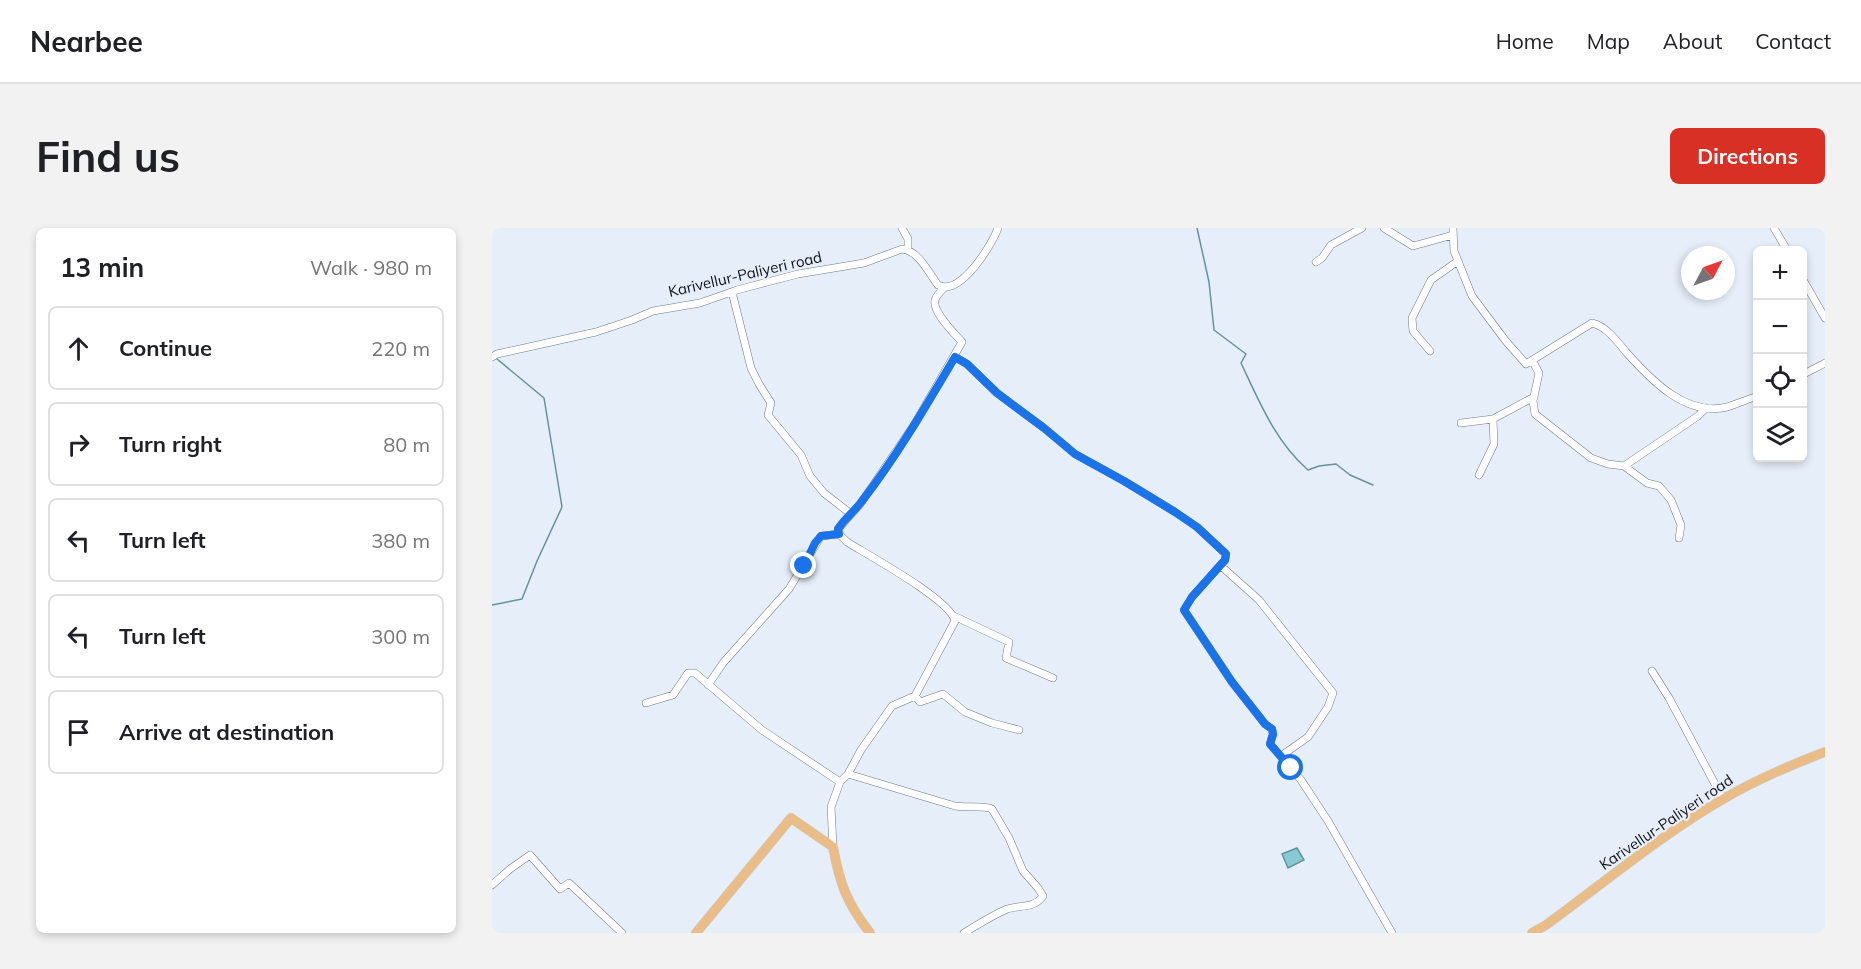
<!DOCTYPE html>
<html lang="en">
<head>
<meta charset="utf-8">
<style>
  :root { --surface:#fff; --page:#f2f2f2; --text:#202124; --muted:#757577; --line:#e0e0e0; --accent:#d93025 }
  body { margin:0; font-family:Mulish,sans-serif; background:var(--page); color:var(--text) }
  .controls { position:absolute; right:18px; top:18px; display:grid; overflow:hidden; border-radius:9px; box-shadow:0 3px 9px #0003 }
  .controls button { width:54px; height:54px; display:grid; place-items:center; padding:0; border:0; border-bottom:2px solid var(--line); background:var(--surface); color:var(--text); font:30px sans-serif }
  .compass { position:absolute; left:1189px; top:18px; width:54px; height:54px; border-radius:50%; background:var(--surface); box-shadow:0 3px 9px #0003; rotate:49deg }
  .stop { position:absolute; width:18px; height:18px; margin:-14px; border:4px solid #1a73e8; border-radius:50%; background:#fff }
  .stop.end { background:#1a73e8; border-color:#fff; box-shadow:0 2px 6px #0008 }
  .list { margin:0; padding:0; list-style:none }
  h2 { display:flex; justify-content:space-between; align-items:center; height:78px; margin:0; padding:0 24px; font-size:26px }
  h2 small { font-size:20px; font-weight:400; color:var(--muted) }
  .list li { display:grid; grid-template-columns:39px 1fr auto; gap:18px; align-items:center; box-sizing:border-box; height:84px; margin:0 12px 12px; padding:0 12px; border:2px solid var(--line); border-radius:9px }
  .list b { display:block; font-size:22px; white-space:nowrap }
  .list em { font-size:20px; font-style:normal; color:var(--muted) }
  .icon { flex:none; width:33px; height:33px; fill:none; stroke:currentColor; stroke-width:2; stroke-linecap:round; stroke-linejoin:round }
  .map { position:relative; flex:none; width:1333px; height:705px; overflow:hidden; border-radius:9px }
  header { display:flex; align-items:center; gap:36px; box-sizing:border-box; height:84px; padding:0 30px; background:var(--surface); border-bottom:2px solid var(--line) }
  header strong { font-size:28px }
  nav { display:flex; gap:33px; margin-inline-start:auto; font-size:21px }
  .intro { display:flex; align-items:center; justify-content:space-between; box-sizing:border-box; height:144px; padding:0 36px }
  h1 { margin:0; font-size:42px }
  .button { padding:15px 27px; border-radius:9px; background:var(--accent); color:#fff; font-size:21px; font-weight:700 }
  main { display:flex; gap:36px; padding:0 36px }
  aside { flex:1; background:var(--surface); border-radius:9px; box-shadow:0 3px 9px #0003 }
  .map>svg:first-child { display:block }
  .water { fill:#87cad3; stroke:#64939b; stroke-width:1.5 }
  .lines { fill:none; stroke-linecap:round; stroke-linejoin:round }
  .stream { stroke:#64939b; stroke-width:1.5 }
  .minor-casing { stroke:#747a84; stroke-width:8 }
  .major-casing { stroke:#cbcbcc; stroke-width:10 }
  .minor { stroke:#fff; stroke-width:7 }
  .major { stroke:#eabc88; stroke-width:9 }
  .route { stroke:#1a73e8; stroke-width:8 }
  .labels { text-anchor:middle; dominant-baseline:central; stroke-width:4.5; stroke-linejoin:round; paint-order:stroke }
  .street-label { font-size:15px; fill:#111317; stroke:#e6eef9 }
</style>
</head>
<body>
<header>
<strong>Nearbee</strong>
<nav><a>Home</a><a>Map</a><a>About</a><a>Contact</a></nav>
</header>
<div class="intro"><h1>Find us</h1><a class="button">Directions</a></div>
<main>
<aside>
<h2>13 min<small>Walk · 980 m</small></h2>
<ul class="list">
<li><svg class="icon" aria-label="ahead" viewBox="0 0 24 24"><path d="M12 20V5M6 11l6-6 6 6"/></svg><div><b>Continue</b></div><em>220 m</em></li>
<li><svg class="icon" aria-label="right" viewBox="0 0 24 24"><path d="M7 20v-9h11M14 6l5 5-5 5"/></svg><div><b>Turn right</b></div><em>80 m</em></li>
<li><svg class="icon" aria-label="left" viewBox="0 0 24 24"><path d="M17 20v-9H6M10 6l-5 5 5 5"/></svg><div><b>Turn left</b></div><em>380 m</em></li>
<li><svg class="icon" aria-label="left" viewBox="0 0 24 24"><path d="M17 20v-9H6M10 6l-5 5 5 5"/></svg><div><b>Turn left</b></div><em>300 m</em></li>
<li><svg class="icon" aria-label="arrive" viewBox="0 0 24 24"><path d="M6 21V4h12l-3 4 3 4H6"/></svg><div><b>Arrive at destination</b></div></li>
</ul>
</aside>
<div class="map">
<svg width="1333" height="705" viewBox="0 0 1333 705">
  <rect width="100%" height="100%" fill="#e6eef9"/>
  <path class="water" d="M805 620 812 632 796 640 790 626Z"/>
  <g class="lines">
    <path class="stream" d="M705 0 717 54 722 102 754 126 749 135C767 173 783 213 816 242L827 238 844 236 858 247 881 257
      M0 377 30 371 45 333 70 279 52 170 5 131"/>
    <defs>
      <path id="minor" d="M410 0 416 11V21
        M892 0 921 18 961 7
        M961 0 962 23 980 68 1013 112 1034 136 1100 95C1114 98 1125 113 1134 124 1159 152 1194 189 1235 179 1245 176 1256 171 1266 168
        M1282 0 1295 22
        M824 34 830 30 839 17 870 0
        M1310 50 1333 90
        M240 64 259 140 267 156 279 175 276 187 309 227 318 248 332 265 359 286
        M938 123 921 103 920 90 939 52 966 33
        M0 129 5 126 104 104 140 92 161 83 208 75 245 62 306 46 372 35 410 21C426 22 437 45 446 57 468 69 500 17 506 0
        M463 129 475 136 505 165 552 200 583 226 632 253 683 284 705 299 734 326 733 332 700 369 692 382 740 454 773 496 780 501 781 506 778 516 809 552 836 593 900 705
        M1040 132 1047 145 1041 173 1043 186 1099 230 1116 236 1132 238 1155 255 1167 258 1179 272 1189 297 1187 310
        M1310 147 1333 135
        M969 195 1001 191 1042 169
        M1132 238 1206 188 1214 180
        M987 247 1002 216 1001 191
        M729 338 767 372 841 465 836 479 816 509 789 528
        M462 388 517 414 514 430 561 450
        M1160 443 1177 470 1231 571
        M216 457 231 435 297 361 329 308 347 306
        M423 468 428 474 451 466 473 484 500 495 527 502
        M154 475 181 467 196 445H203L270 502 348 554
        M356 546 463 578C473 580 493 577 500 581L517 610 531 643 546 660 551 668C542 681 527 677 515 681 501 687 485 697 472 705
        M341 619 339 579 348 554 356 546 369 522 400 478 423 468 463 393C459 372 376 327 355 314L347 306 346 301 369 275 422 197 470 114C463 106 440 84 443 72 444 68 449 63 452 60
        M0 657 18 641 38 627 68 661 77 655 130 705"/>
      <path id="major" d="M204 705 299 590 341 619C348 657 355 675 378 705
        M1040 705 1054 697C1113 654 1170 606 1233 570 1265 551 1299 537 1333 524"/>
    </defs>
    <use href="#minor" class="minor-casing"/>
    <use href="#major" class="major-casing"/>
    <use href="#minor" class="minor"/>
    <use href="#major" class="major"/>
  </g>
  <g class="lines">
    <path class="route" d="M312 338 323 315 329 308 347 306 346 301C353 290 363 283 370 273 405 228 434 178 463 129L475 136 505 165 552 200 583 226 632 253 683 284 705 299 734 326 733 332 700 369 692 382 740 454 773 496 780 501 781 506 778 516 799 540"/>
  </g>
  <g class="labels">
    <g class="street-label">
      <text transform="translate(253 46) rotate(-13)">Karivellur-Paliyeri road</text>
      <text transform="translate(1174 594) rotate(-34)">Karivellur-Paliyeri road</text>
    </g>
  </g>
</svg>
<div class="controls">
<button>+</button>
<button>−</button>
<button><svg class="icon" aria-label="locate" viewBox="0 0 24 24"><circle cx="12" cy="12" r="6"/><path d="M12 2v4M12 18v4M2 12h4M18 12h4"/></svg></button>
<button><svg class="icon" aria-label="layers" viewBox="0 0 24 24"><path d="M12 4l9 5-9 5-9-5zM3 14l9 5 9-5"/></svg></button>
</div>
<svg class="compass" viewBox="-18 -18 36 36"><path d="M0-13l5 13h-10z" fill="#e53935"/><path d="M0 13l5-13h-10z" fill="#757577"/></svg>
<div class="stop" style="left:799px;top:540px"></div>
<div class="stop end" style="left:312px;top:338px"></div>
</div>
</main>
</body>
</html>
